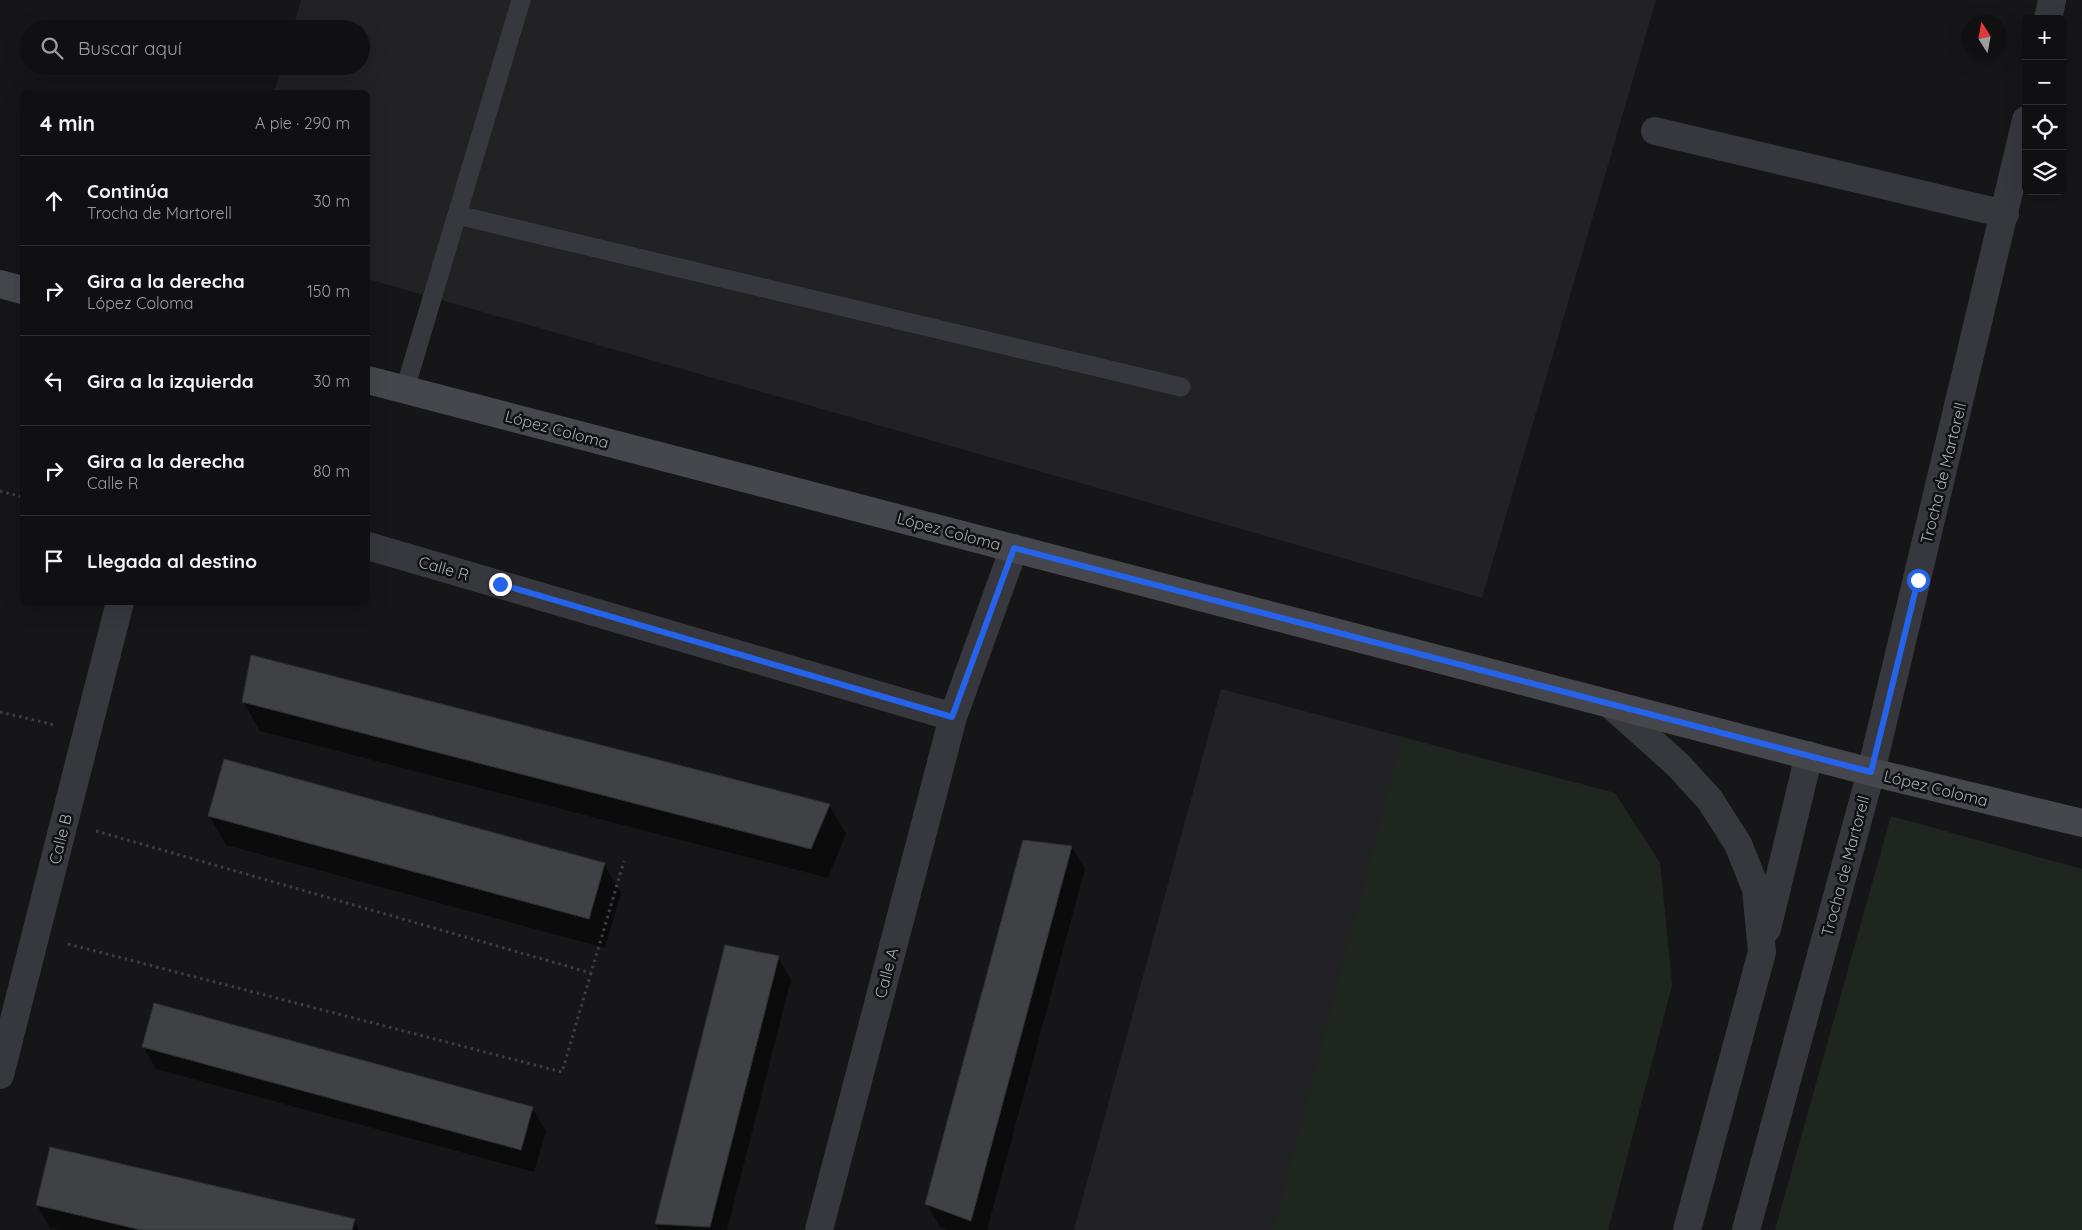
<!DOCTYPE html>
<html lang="es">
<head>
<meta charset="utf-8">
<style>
  :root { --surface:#101012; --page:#1e1e20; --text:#f1f3f6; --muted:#9c9d9f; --line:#303032 }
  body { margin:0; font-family:Quicksand,sans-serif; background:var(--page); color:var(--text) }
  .controls { position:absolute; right:15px; top:15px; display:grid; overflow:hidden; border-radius:8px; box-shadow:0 5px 20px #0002 }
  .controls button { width:45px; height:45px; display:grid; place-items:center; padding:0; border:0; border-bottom:1px solid var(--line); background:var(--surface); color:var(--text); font:25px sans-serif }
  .compass { position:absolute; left:1962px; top:15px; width:45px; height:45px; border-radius:50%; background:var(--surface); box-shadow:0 5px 20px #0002; rotate:349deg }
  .stop { position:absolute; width:15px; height:15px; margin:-11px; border:4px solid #2563eb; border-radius:50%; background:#fff }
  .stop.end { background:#2563eb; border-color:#fff; box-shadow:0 1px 5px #0008 }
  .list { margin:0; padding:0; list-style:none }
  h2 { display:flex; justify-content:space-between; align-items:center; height:65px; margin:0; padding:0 20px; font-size:21px }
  h2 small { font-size:16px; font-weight:400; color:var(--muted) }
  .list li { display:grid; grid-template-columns:32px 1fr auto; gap:15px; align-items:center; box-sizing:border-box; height:90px; padding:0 20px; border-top:1px solid var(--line) }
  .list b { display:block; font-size:19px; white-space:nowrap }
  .list p { margin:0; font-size:16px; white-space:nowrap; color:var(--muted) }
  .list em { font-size:16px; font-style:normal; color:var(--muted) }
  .icon { flex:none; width:28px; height:28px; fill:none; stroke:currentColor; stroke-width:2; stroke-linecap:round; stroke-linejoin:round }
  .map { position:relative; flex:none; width:2082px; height:1230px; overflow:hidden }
  .search { position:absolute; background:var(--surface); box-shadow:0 5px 20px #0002; left:20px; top:20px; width:350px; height:55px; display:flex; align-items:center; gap:12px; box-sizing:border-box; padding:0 18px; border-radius:28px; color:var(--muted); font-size:19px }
  .panel { position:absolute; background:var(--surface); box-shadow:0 5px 20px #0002; left:20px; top:90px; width:350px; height:515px; border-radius:8px }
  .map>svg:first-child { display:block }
  .built { fill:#222225 }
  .green { fill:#1e261f }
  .shadow { fill:#0007 }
  .building { fill:#404145; stroke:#303034 }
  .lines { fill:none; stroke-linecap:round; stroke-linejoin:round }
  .path { stroke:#3d3f44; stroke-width:3; stroke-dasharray:2.5 4; stroke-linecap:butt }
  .service { stroke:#37383d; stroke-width:19 }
  .minor { stroke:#37383d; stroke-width:28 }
  .tertiary { stroke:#37383d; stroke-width:28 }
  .secondary { stroke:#45474d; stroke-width:28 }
  .route { stroke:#2563eb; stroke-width:6 }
  .labels { text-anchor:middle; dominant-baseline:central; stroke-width:5; stroke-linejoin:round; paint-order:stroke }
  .street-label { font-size:16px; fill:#a8adb8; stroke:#111113 }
</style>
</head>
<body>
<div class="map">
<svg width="2082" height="1230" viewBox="0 0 2082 1230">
  <rect width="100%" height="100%" fill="#161618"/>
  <path class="built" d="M301 0H1656L1482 598 368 279V92H274L282 66H361V29H293Z
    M1221 689 1615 793 1660 863 1672 985 1608 1230H1074Z"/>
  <path class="green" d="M1402 738 1615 793 1660 863 1672 985 1608 1230H1273Z
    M1891 816 2082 869V1230H1775Z"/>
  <path class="shadow" d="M243 701 829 805 846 834 828 878 260 731Z
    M209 816 604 864 621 893 605 948 226 845Z
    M1072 847 1085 869 987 1230H949L940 1227 927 1204Z
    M726 946 778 957 791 980 727 1230H659L656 1224Z
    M143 1046 532 1108 546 1131 534 1172 156 1069Z
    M37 1205 354 1220 359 1230H60L50 1228Z"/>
  <path class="building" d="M251 655 830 804 811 849 242 702Z
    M224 759 605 863 589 919 208 816Z
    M1023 840 1072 846 971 1221 925 1204Z
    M725 945 779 956 710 1227 655 1224Z
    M154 1003 533 1107 521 1150 142 1047Z
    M50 1147 355 1219 352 1230H141L36 1205Z"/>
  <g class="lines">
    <path class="path" d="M0 491 22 497
      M0 712 55 725
      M96 831 591 973 624 861
      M68 944 562 1072 591 973"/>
    <path class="service" d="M457 215 1181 387
      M405 389 521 0"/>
    <path class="minor" d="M2048 19 2052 0
      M1655 131 2005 214
      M368 546 953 717
      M1871 772 2026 120
      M0 1075 120 602
      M819 1230 953 717 1014 548"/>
    <path class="tertiary" d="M1610 704 1678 765 1710 800 1738 844 1756 889 1762 952 1687 1230
      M1767 929 1809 755
      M1746 1230 1871 772"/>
    <path class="secondary" d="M0 284 22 290
      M368 380 1871 772 2082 823"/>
  </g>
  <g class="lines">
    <path class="route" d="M500 584 952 717 1014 548 1871 772 1918 580"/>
  </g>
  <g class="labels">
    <g class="street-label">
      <text transform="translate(557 429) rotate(15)">López Coloma</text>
      <text transform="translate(1943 473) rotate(-76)">Trocha de Martorell</text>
      <text transform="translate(949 531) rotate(15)">López Coloma</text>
      <text transform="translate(444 568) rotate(16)">Calle R</text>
      <text transform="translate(1936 788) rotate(14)">López Coloma</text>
      <text transform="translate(60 839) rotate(-76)">Calle B</text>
      <text transform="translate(1845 866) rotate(-75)">Trocha de Martorell</text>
      <text transform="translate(886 973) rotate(-75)">Calle A</text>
    </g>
  </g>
</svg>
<div class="controls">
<button>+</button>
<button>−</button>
<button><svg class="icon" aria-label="locate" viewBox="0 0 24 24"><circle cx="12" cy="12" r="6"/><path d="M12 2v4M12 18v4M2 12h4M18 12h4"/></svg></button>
<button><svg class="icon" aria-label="layers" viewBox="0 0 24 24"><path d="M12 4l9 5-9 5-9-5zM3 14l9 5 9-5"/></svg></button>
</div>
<svg class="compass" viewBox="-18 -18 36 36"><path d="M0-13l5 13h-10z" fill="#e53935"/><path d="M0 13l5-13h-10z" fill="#9c9d9f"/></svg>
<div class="stop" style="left:1918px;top:580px"></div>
<div class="stop end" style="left:500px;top:584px"></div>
<div class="search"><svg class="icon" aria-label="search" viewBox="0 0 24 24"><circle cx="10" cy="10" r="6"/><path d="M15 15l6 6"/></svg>Buscar aquí</div>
<section class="panel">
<h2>4 min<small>A pie · 290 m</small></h2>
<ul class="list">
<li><svg class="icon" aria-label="ahead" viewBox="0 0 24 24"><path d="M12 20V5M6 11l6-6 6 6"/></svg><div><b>Continúa</b><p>Trocha de Martorell</p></div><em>30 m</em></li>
<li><svg class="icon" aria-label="right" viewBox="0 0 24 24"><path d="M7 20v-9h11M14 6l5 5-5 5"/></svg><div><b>Gira a la derecha</b><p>López Coloma</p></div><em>150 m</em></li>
<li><svg class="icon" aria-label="left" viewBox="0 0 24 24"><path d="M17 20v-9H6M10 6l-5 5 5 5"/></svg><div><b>Gira a la izquierda</b></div><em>30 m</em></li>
<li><svg class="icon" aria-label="right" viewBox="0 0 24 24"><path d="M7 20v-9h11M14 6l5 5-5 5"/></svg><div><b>Gira a la derecha</b><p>Calle R</p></div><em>80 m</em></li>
<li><svg class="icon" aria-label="arrive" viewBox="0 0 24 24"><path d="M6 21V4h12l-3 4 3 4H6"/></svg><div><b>Llegada al destino</b></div></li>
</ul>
</section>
</div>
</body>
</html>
